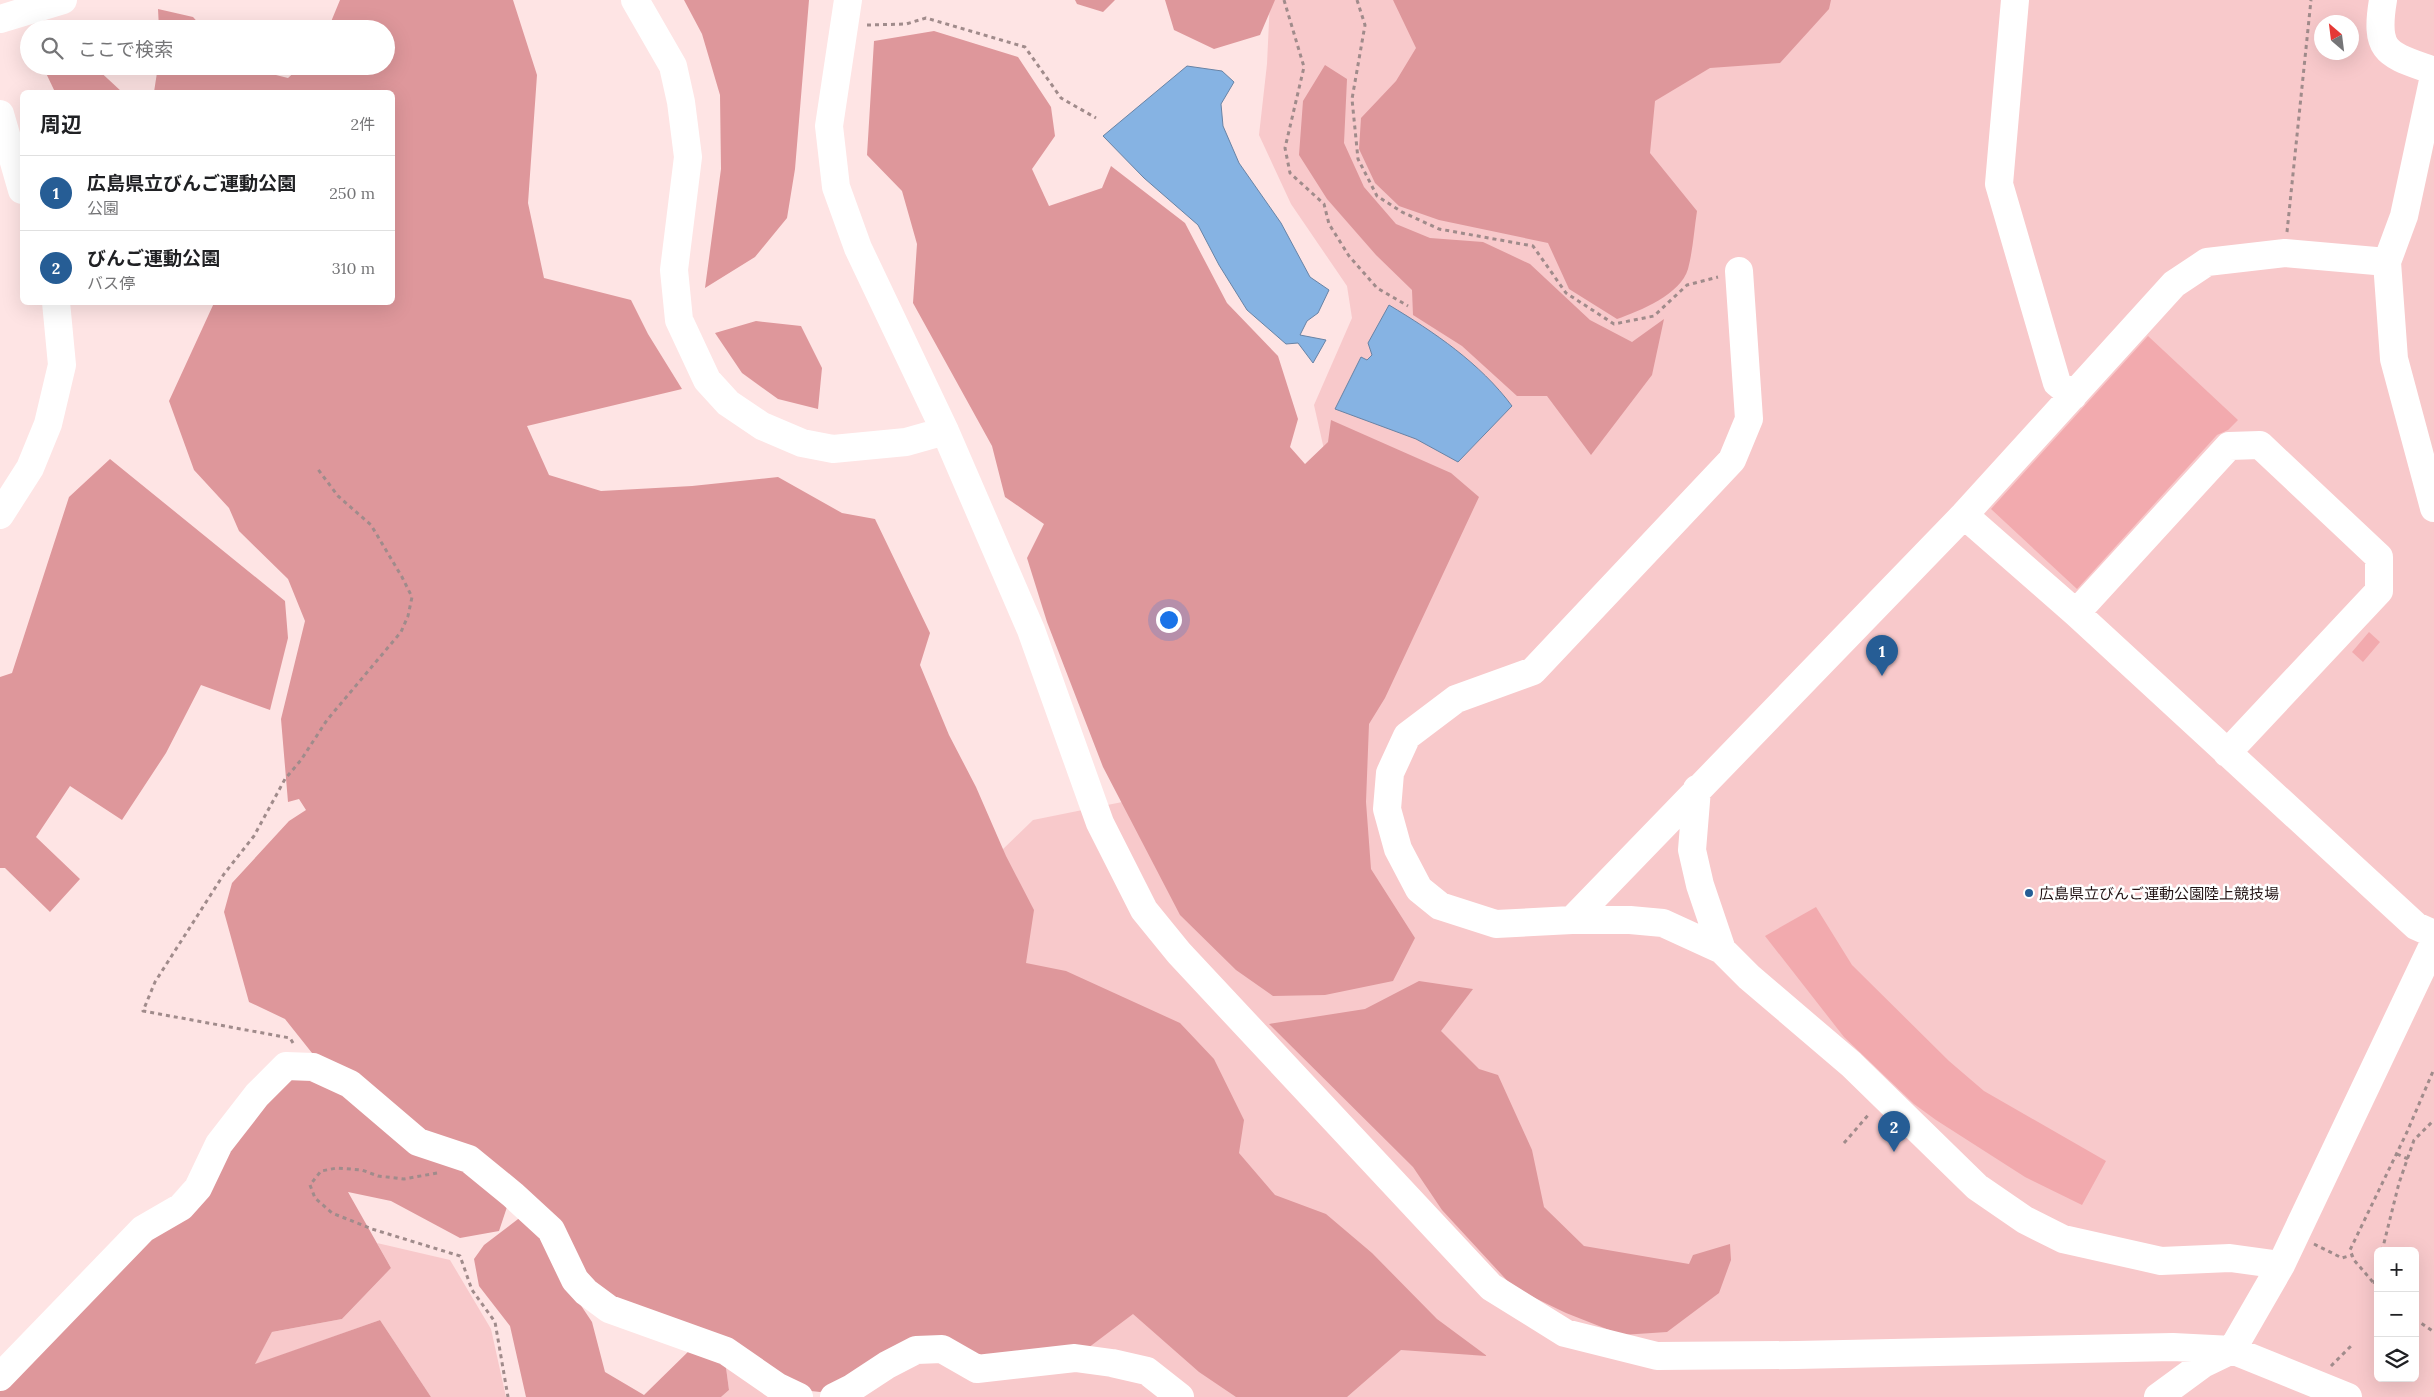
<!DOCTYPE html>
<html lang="ja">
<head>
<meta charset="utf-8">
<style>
  :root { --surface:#fff; --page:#f2f2f2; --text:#202124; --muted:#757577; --line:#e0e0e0; --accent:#265d95 }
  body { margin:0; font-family:Lora,"Noto Sans JP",serif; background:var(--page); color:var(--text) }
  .controls { position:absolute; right:15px; bottom:15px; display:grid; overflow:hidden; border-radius:8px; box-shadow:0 5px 20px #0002 }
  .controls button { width:45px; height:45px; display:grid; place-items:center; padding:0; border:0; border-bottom:1px solid var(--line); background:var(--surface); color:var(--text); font:25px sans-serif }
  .compass { position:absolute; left:2314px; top:15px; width:45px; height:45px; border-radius:50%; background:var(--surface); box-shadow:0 5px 20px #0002; rotate:332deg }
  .you { position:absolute; left:1168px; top:619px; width:18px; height:18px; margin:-12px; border:4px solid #fff; border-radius:50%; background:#1a73e8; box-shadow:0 0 0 8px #1a73e833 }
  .badge { display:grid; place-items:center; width:32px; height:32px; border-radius:50%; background:var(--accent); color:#fff; font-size:16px; font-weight:700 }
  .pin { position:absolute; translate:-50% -41px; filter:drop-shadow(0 1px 2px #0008) }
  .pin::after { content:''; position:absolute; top:26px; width:18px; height:15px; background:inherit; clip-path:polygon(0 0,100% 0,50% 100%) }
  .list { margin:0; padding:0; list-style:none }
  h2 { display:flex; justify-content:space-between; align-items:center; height:65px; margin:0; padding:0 20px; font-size:21px }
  h2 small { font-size:16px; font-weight:400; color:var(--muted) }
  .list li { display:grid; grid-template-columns:32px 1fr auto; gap:15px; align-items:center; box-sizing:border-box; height:75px; padding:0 20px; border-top:1px solid var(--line) }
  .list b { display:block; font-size:19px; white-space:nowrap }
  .list p { margin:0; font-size:16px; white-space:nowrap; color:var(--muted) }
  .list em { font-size:16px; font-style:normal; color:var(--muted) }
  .icon { flex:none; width:28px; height:28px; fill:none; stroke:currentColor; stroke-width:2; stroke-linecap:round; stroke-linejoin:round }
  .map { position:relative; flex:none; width:2434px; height:1397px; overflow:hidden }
  .search { position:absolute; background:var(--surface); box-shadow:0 5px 20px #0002; left:20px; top:20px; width:375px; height:55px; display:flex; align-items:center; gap:12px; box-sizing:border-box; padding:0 18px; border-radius:28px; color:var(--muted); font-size:19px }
  .panel { position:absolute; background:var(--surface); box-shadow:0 5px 20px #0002; left:20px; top:90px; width:375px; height:215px; border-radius:8px }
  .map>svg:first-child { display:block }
  .green { fill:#f8c9cb; fill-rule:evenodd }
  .forest { fill:#de979b }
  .water { fill:#86b3e3; stroke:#6883a5 }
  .building { fill:#f2aaae }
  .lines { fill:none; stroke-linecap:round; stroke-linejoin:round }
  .path { stroke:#a08b8b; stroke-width:3; stroke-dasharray:4 4; stroke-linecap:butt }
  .minor { stroke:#fff; stroke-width:28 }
  .poi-dot { fill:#265d95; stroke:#fff; stroke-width:2 }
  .labels { text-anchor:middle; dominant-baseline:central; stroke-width:5; stroke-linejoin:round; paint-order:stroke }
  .poi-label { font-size:15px; fill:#231415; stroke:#fff; text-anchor:start }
</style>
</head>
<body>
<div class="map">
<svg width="2434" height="1397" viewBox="0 0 2434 1397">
  <rect width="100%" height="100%" fill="#fee4e4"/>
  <path class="green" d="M1270 0H2434V1397H856L963 888 1033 820 1147 797 1332 485 1314 405 1352 318 1347 286 1291 204 1259 135 1267 64ZM2322 22H2352V52H2322ZM2378 1251H2415V1378H2378Z
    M377 1243 450 1260 491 1329 506 1397H431L380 1320 254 1365 272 1332 342 1319 391 1268Z
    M725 1360 777 1397H721L729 1390Z"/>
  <path class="forest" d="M340 0H513L537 75 528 203 544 278 631 300 648 334 682 389 527 426 549 475 601 491 692 486 778 477 842 513 875 519 930 633 920 665 949 735 976 787 1006 856 1034 910 1026 963 1066 971 1180 1023 1214 1059 1244 1120 1239 1153 1275 1195 1326 1214 1372 1253 1437 1319 1487 1356 1401 1350 1347 1397H1236L1199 1372 1133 1314 1084 1351 979 1359 944 1340 820 1392 811 1391 614 1300 423 1133 316 1058 285 1019 249 1002 224 912 232 883 289 821 306 810 299 799 288 802 281 719 305 621 288 579 239 531 229 508 194 470 169 401 214 303 392 302V92H154L158 66H240L288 78 301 66H386V29H328Z
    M684 0H809L795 169 787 218 755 257 705 288 721 169 720 95 702 34Z
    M1075 0H1115L1103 12 1077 4Z
    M1165 0H1275L1260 35 1214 49 1174 30Z
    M1393 0H1831L1829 9 1780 63 1710 68 1655 101 1650 153 1697 211C1694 230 1693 250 1688 269 1681 294 1640 311 1617 319L1569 289 1548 243 1439 220 1399 206 1375 183 1359 149 1361 118 1396 81 1416 48Z
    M158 9 193 17 204 29H159Z
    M934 31 1018 57 1051 107 1055 136 1032 169 1049 206 1102 188 1111 166 1185 223 1227 303 1278 356 1298 419 1290 447 1305 464 1328 442 1331 420 1451 473 1479 497 1385 698 1369 724 1366 802 1371 869 1415 938 1393 981 1325 995 1273 996 1236 970 1180 915 1103 767 1047 622 1027 558 1044 524 1005 497 992 446 913 303 917 244 902 191 867 155 874 41Z
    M1325 65 1347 79 1344 143 1364 187 1396 224 1430 238 1483 242 1530 264 1590 320 1632 342 1664 319 1652 375 1591 455 1547 396H1517L1462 346 1413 315 1412 290 1376 255 1327 199 1299 155 1303 101Z
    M54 66H94L122 92H55L45 71Z
    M756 321 801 326 822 368 818 409 778 399 742 373 715 333Z
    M110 459 285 601 288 638 270 710 201 685 166 753 122 820 70 786 36 837 80 879 50 912 5 868H0V677L12 673 69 497Z
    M1419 981 1473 989 1441 1031 1479 1069 1498 1075 1532 1150 1544 1207 1584 1246 1689 1264 1693 1255 1730 1244 1731 1260 1719 1293 1667 1332 1622 1335 1566 1313 1514 1288 1442 1210 1413 1167 1269 1024 1365 1009Z
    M288 1070 312 1072 467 1163 510 1198 499 1231 460 1238 391 1201 348 1192 391 1268 342 1319 272 1332 255 1364 380 1320 431 1397H0V1382L8 1376Z
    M522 1216 545 1238 568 1286 592 1322 605 1372 644 1395 695 1345 725 1360 729 1390 721 1397H526L510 1326 479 1286 474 1259 484 1245Z"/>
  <path class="water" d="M1187 66 1222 71 1234 82 1221 104 1223 126 1239 163 1281 223 1310 277 1329 290 1318 313 1307 321 1300 335 1326 340 1313 363 1298 343 1286 344 1247 310 1219 265 1198 225 1144 178 1103 136Z
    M1389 305C1434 332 1480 363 1512 406L1458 462 1416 439 1335 409 1361 357 1367 360 1372 355 1368 343Z"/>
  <path class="building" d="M2148 336 2238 420 2228 430 2217 435 2077 589 1991 509Z
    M2369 632 2380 642 2363 662 2352 652Z
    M1816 907 1852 965 1949 1061 1984 1091 2106 1161 2082 1205 2025 1177 1936 1120 1914 1104 1844 1037 1765 936Z"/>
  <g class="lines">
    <path class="path" d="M1284 0 1304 67 1285 148 1290 173 1324 204 1329 224 1349 256 1377 288 1408 306
      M1357 0 1365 25 1352 99 1358 159 1377 196 1402 212 1439 229 1533 246 1566 293 1614 324 1654 316 1687 285 1718 277
      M867 25 906 24 926 18 1025 47 1061 98 1096 118
      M2287 232 2311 0
      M293 1043 290 1038 143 1011 155 982 224 874 254 836 285 779 301 760 327 720 401 632 408 616 412 597 402 577 371 525 338 496 317 468
      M1844 1143 1870 1113
      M2397 1154 2408 1159
      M437 1173 404 1179 378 1176 362 1170 337 1168 321 1171 310 1185 315 1198 332 1213 372 1229 460 1256 472 1290 495 1322 508 1397
      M2314 1244 2342 1258 2352 1255
      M2382 1251 2399 1183 2414 1140 2434 1120
      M2374 1284 2378 1269
      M2378 1288 2354 1260 2350 1250 2407 1132 2434 1069
      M2415 1319 2434 1332
      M2331 1366 2353 1344"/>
    <path class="minor" d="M635 0 673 66 681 102 688 157 674 270 679 320 707 380 728 403 762 426 802 443 833 449 906 442 945 431
      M848 0 829 126 836 187 858 248 945 431 1031 630 1100 823 1144 910 1179 953 1491 1287 1565 1333 1657 1356 1796 1355 2173 1347 2232 1350 2348 1397
      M2015 0 1999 184 2057 383 2073 396
      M2383 0C2374 54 2388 54 2434 71
      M0 19 63 0
      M2434 76 2404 216 2387 262 2394 359 2434 508
      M0 114 22 190
      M1739 271 1749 419 1732 460 1533 671 1456 699 1407 736 1390 773 1387 809 1398 849 1419 889 1440 906 1496 924 1572 920H1630L1663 923 1722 950 1749 977 1851 1064 1977 1187 2025 1220 2063 1239 2161 1261 2230 1258 2281 1265
      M0 515 30 468 48 424 62 365 56 302
      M1964 515 2076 613 2416 926 2434 934
      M2076 613 2229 446 2260 445 2379 557V591L2227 753
      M1697 789 1692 850 1700 885 1722 950
      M1572 920 1964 515 2174 284 2207 262 2285 253 2387 262
      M0 1377 143 1229 181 1207 198 1188 219 1144 257 1095 286 1066 313 1067 350 1084 418 1142 469 1159 513 1195 551 1230 575 1280 586 1292 609 1309 726 1351 778 1387 799 1397
      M834 1397 852 1388 887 1365 916 1350 942 1349 977 1369 1075 1358 1112 1363 1147 1371 1180 1397
      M2158 1397 2203 1364 2232 1350 2281 1265 2434 943"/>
  </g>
  <circle class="poi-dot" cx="2029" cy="893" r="5"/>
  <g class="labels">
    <g class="poi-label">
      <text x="2039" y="893">広島県立びんご運動公園陸上競技場</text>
    </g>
  </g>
</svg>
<div class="controls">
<button>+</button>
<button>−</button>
<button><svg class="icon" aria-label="layers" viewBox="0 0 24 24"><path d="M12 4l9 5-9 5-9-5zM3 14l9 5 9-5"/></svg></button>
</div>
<svg class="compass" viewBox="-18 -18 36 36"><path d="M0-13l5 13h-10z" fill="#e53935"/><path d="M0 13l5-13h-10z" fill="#757577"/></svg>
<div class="you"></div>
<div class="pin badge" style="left:1882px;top:676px">1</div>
<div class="pin badge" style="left:1894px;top:1152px">2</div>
<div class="search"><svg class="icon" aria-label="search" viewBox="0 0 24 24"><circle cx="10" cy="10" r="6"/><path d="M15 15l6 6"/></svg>ここで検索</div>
<section class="panel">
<h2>周辺<small>2件</small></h2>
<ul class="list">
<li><span class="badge">1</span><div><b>広島県立びんご運動公園</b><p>公園</p></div><em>250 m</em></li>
<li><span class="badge">2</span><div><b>びんご運動公園</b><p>バス停</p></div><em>310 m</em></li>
</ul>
</section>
</div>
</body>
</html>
